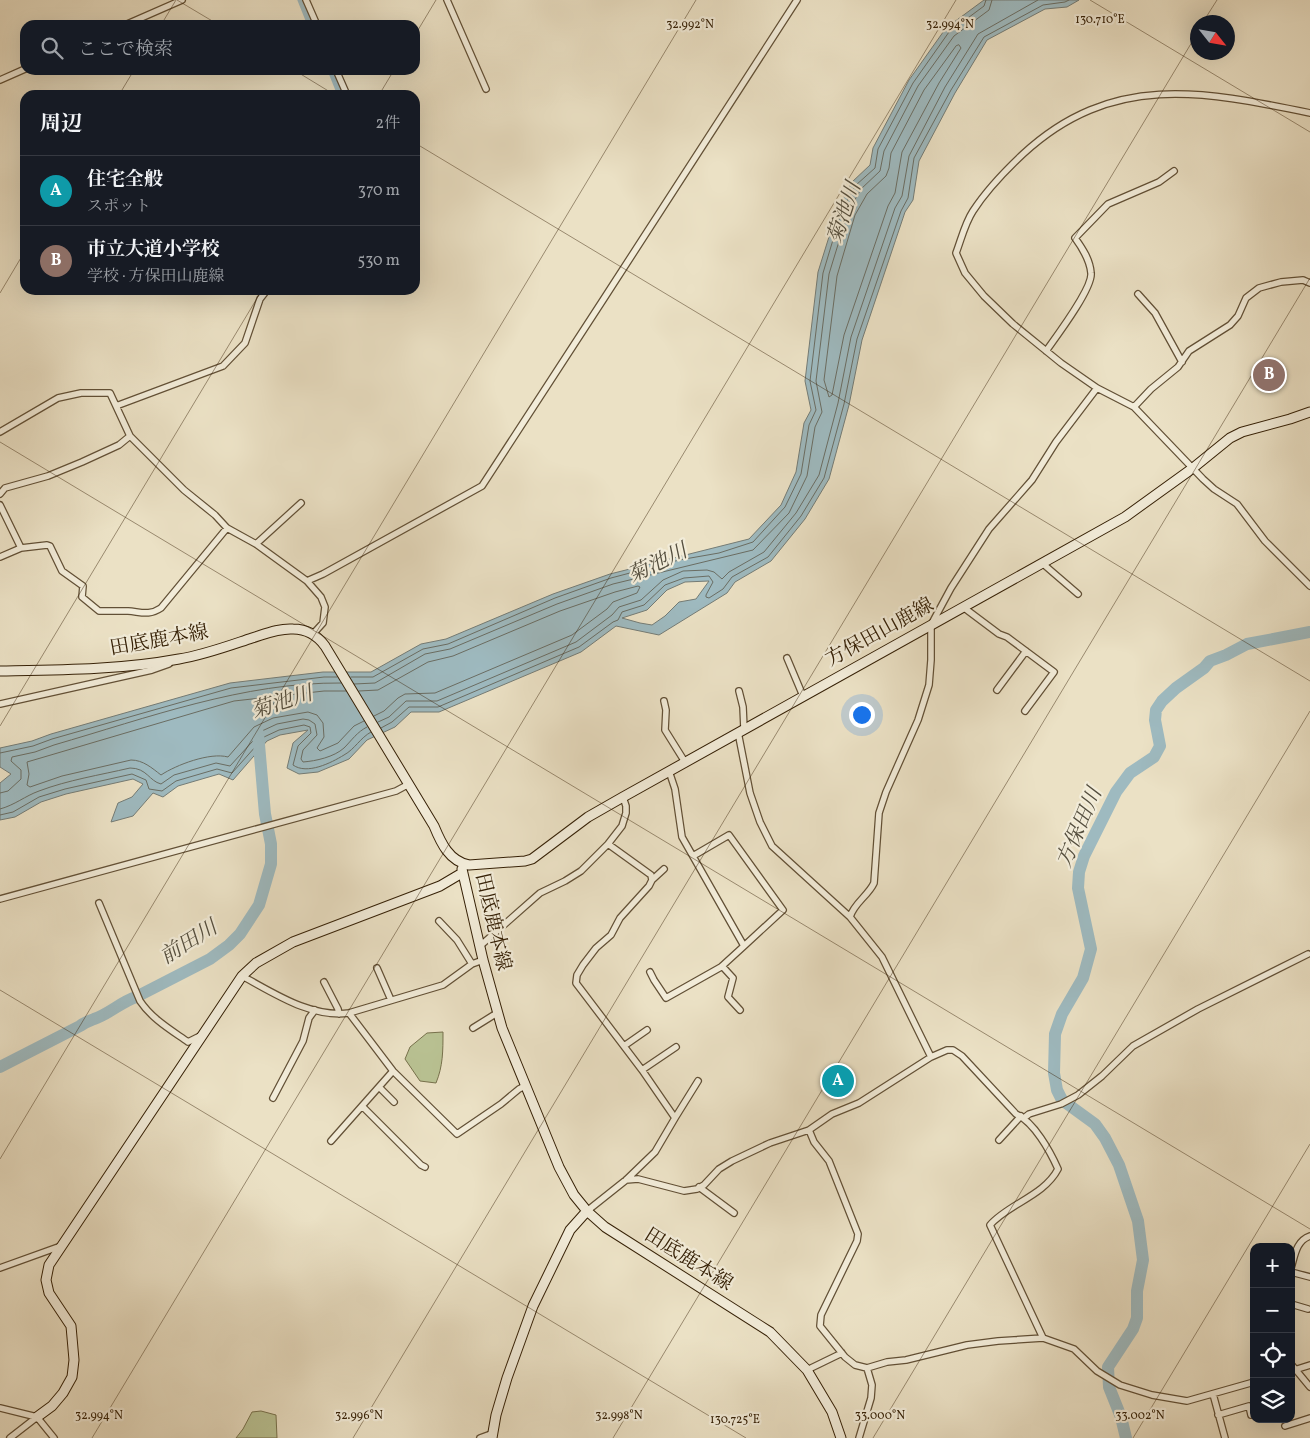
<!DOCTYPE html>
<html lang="ja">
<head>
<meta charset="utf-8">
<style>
  :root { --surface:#171b24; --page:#242831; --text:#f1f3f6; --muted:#9ea1a6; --line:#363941; --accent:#d93025 }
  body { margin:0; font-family:Vollkorn,"Noto Serif JP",serif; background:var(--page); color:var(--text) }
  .controls { position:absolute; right:15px; bottom:15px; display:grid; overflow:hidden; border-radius:10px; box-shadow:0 5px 20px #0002 }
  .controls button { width:45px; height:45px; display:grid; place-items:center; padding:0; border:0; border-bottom:1px solid var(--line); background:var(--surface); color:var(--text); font:25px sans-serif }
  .compass { position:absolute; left:1190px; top:15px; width:45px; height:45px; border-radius:50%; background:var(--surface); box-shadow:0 5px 20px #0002; rotate:121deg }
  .you { position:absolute; left:861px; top:714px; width:18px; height:18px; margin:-12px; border:4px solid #fff; border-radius:50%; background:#1a73e8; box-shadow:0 0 0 8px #1a73e833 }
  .badge { display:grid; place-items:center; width:32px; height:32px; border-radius:50%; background:var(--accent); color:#fff; font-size:16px; font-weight:700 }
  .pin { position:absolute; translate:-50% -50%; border:2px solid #fff; box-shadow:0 1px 5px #0006 }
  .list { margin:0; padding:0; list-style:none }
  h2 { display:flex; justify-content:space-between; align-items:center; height:65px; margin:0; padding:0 20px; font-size:21px }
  h2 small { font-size:16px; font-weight:400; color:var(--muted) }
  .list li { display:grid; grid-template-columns:32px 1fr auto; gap:15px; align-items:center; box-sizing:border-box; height:70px; padding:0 20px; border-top:1px solid var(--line) }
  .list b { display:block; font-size:19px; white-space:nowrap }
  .list p { margin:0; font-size:16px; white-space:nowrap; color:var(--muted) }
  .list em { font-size:16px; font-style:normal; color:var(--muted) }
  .icon { flex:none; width:28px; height:28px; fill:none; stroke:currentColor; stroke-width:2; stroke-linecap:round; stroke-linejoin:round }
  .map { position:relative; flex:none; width:1310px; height:1438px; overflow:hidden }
  .search { position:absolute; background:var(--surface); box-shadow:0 5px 20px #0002; left:20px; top:20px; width:400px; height:55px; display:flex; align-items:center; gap:12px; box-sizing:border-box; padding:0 18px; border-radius:15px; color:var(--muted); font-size:19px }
  .panel { position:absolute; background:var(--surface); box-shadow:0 5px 20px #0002; left:20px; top:90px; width:400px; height:205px; border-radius:15px }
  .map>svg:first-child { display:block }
  .green { fill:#b9c293; stroke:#77714c }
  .water { fill:#9ebac0; stroke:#747c76; fill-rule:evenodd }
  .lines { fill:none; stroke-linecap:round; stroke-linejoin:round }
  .shore { stroke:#6a6d63; stroke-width:1 }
  .canal { stroke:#9ebac0; stroke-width:7 }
  .river { stroke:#9ebac0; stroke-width:12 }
  .street-casing { stroke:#625036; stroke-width:8 }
  .secondary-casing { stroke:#352006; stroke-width:11 }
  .street { stroke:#f2ecd9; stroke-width:5.5 }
  .secondary { stroke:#f2ecd9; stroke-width:9 }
  .ticks { fill:none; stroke:#352006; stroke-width:1; stroke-opacity:0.45 }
  .labels { text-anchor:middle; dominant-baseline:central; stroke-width:4.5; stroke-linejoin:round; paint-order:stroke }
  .street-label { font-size:20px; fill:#352006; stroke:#f2ecd9 }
  .water-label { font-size:21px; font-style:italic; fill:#544e3e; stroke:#f2ecd9 }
  .ticks-label { font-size:12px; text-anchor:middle; fill:#352006; stroke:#f2ecd9; stroke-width:4.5; stroke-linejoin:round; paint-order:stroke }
</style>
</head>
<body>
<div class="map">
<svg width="1310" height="1438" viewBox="0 0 1310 1438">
  <rect width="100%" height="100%" fill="#ebe1c5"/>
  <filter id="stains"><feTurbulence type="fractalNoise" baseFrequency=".004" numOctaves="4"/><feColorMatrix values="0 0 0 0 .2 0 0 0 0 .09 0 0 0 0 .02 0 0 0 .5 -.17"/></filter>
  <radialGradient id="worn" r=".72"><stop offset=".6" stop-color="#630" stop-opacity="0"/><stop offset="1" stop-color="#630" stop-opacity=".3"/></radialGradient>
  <path class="green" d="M443 1032C443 1051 443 1066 436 1083L420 1081 405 1059 410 1047 427 1033Z
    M261 1411 276 1415 277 1438H236L243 1429 252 1412Z"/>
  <path class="water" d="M984 0H1079L1067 7 1045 9 987 40 955 93 919 161 913 200 905 212 862 340 849 405 829 479 805 519 771 561 735 582 727 593 659 635 616 626 581 652 439 712H411L395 727 367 740 349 759 318 772 299 774 287 768 293 743 308 730 280 735 267 741 233 780 219 774 178 786 163 797 153 793 133 816 111 822 118 803 132 797 143 784 133 779 66 794 41 802 15 817 0 820V783L11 774 0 767V748L32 741 51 734 230 683 323 672H371L421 644 446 639 553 594 610 574 749 539 781 505 796 472 804 423 811 410 805 381 818 272 838 208 852 182 870 165 873 148 909 80 946 28ZM709 581 696 599 679 602 665 616 652 625 640 623 622 618 647 610 667 590 685 582Z"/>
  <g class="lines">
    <path class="shore" d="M959 45 961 48 939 83 902 152 895 193 888 206 844 335 832 395 829 397 824 380 837 276 855 215 867 194 886 176 889 168 891 153 924 90 956 46Z
      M351 677H373L423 649 448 644 555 598 611 578 679 560 719 553 753 542 785 507 801 474 809 425 816 410 810 381 823 273 842 210 856 185 875 168 878 149 913 83 949 32 984 6 986 0
      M354 684 375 683 425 654 450 649 557 604 613 584 753 550 789 513 807 476 815 427 822 412 816 381 829 274 848 212 861 189 880 171 884 151 918 86 954 36 989 10 992 0
      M346 691H324L234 701 27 762 29 774 27 785 30 787 62 776 131 760C143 760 152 768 161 775 176 765 210 752 228 757L254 727 273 718 308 712 317 715 323 723 324 737 317 748 320 751 338 743 354 726 364 721
      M359 691 378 690 428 662 453 656 560 611 615 592 638 586 640 587 637 593 613 602 607 609 572 635 435 693 405 694 398 698 384 711 374 716
      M378 722 389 717 406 701H437L576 642 612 615 619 607 641 600 663 580 683 571 707 570 714 572 722 579 729 572 764 552 796 513 819 475 838 403 851 337 895 208 902 196 909 156 945 87 978 34 1038 0
      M381 728 392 722 409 707H438L579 647 613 622 618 620 622 612 644 605 665 585 684 578 709 576 713 582 706 595V597L709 598 723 589 732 577 768 557 801 516 824 478 844 404 857 339 901 211 908 198 914 158 951 90 984 37 1043 5 1065 2 1069 0
      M0 753 33 746 52 739 231 688 324 677H337
      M0 793 8 791 21 779V770L11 761 12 757 35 752 54 745C147 718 244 682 341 683
      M0 809C15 805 25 796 39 791 68 780 100 775 130 768 147 768 149 781 161 784L174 775 216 763 230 766 262 731 277 724 303 719 309 720 315 724 317 735 303 750 301 759 303 762C316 761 334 757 344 748 352 740 357 732 367 727
      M0 815 13 812 39 797 65 789 132 774 146 780 149 789 162 791 176 781 217 769 232 773 264 737 279 730 304 725 310 727 311 733 298 746 293 765C307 775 331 763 344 755 355 749 360 738 371 732"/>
    <path class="canal" d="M301 0 311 25
      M331 70 341 95"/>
    <path class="river" d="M0 1067 80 1026C85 1022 89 1021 94 1019 109 1014 121 1002 136 997L210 959 229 945 240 934 259 905 271 864V844L265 814 258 733
      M1126 1438 1121 1417 1109 1387 1108 1367 1133 1329 1137 1318V1291L1143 1260 1138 1221 1119 1165 1105 1138 1095 1124 1062 1100 1057 1090 1054 1073 1055 1034 1062 1014 1083 978 1091 949 1078 888 1079 872 1084 856 1116 792 1130 773 1154 757 1160 746 1155 720 1156 710 1162 701 1176 688 1204 668 1210 661 1226 655 1247 644 1310 632"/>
    <defs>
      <path id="street" d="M306 0 317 25
        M447 0 486 89
        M125 25 182 0
        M336 70 347 95
        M0 80 25 69
        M1310 113C1203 91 1112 72 1023 154 1006 170 986 191 973 211 965 223 961 240 956 253L965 273 984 296 1013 324 1061 363 1097 388 1134 407 1203 479 1214 489 1237 504 1265 541 1310 586
        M1138 294 1155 313 1182 362
        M1046 351C1056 337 1093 288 1091 273 1090 260 1083 249 1075 238L1108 204 1159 182 1174 171
        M116 406 223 366 245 343 260 299 267 290
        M1134 407 1151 389 1178 367 1189 351 1230 325 1238 316 1246 298 1259 288 1281 282 1303 280 1310 283
        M0 432 58 398 81 393H110L130 436 184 490 215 515 227 528 256 544 307 581 321 597 325 607 323 623 313 634
        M0 494 5 488 48 476 82 462 119 445 130 436
        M0 505 21 548
        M256 544 301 503
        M0 557 21 548 47 545 50 546 62 571 83 586 82 597 99 611C109 611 118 611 128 611 141 612 149 616 161 608L227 528
        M1042 563 1078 594
        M307 581 323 574 482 486 603 300 797 0
        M963 607 999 634 1007 637 1054 672 1025 711
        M787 658 803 696
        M997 690 1026 651
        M739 691 743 707 744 729
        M664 701 666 710 665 730 685 762
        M0 704 152 670 169 664
        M738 732 750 793 760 822 772 846 850 917
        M693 856 729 835 783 910 744 946
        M652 880 664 869
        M0 899 396 791 409 784
        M99 903 140 1001C152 1019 171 1030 188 1042L200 1036
        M439 921 457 940 472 964
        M480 946 540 893 565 881 581 871 608 844 622 826 626 813V806L623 797
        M722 966 733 978 728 997 740 1010
        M377 968 391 1000
        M650 972 654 980 666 998 721 967 744 946 682 837 675 789 669 771
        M242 976C274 993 310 1018 349 1013L443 985 472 964 483 960
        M324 982 338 1009 339 1014
        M349 1013 393 1071 457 1134 501 1104 519 1089 525 1086
        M473 1028 497 1013
        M624 1046 647 1030
        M931 1057 882 957 850 917C854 903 868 896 874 883L879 813 886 792 918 720 929 685 931 660V625L951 588 989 529 1032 480 1056 442 1097 388
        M642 1070 676 1047
        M379 1087 394 1102
        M273 1098 303 1041 309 1018 315 1010
        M362 1106 421 1165 425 1167
        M675 1118 698 1081
        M1024 1118 1029 1114 1061 1104 1078 1095 1102 1076 1133 1046 1198 1009 1308 954
        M809 1130 814 1142 829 1161 858 1234 857 1241 821 1315 820 1326 845 1357 855 1365 867 1368 887 1362 906 1360 967 1345 998 1341 1043 1338 1074 1349 1097 1371 1120 1385 1152 1395 1187 1401 1254 1382
        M999 1140 1021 1116
        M331 1141 393 1071
        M626 1180 638 1179 684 1191 697 1189 704 1185 719 1169 732 1161 770 1143 809 1130 832 1114 859 1103 931 1057 947 1050H953L962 1056 1016 1114C1034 1122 1050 1151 1058 1169 1044 1196 1008 1204 990 1225L1043 1338
        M699 1187 734 1213
        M587 1211 626 1180 655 1152 675 1118 642 1070 576 983 577 975 583 965 596 948 611 935 620 918 649 886 652 880 651 875 608 844
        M0 1268 61 1246
        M1291 1268C1295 1255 1296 1241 1310 1236
        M1291 1272 1310 1277
        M1291 1304 1308 1309
        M1291 1364 1310 1387
        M807 1370 842 1353
        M1291 1371 1310 1365
        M1213 1394 1225 1438
        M0 1408 37 1417 54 1438
        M1218 1415 1249 1406 1251 1415
        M1285 1426 1310 1418
        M10 1438 37 1417
        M480 1438 491 1434
        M859 1438 871 1398 872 1385 867 1368"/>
      <path id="secondary" d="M0 671C60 670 120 670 179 659 204 655 228 646 252 638 265 634 279 628 293 629 307 629 317 635 325 646L434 826C441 843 449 861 469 865L525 861 532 859 588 817 623 797 1125 517 1193 468 1230 438 1242 432 1290 419 1310 412
        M462 869 483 960 502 1028 559 1167 574 1195 587 1211 605 1227 770 1332 807 1370 832 1412 841 1438
        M37 1417 52 1406 63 1393 72 1377 74 1360 71 1326 49 1293 46 1280 49 1265 242 976 256 963 293 942 440 886 462 873
        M492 1438 496 1415 507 1378 533 1306 570 1230 587 1211"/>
    </defs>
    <use href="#street" class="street-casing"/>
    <use href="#secondary" class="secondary-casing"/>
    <use href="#street" class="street"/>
    <use href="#secondary" class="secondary"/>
  </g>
  <path class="ticks" d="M177 0 219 25M1090 0 1310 132M1203 22 1217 0M161 25 176 0M415 35 436 0M294 70 335 95M119 95 134 70M379 95 394 70M415 143 1310 681M0 293 25 251M0 442 1310 1229M0 726 262 290M0 990 746 1438M0 1159 696 0M92 1438 956 0M353 1438 1198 32M613 1438 1310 278M873 1438 1310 711M1133 1438 1310 1144"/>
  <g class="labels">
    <g class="street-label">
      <text transform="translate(880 633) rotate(-29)">方保田山鹿線</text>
      <text transform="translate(159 641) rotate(-10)">田底鹿本線</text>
      <text transform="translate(492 922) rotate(77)">田底鹿本線</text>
      <text transform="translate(688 1260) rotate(32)">田底鹿本線</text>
    </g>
    <g class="water-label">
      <text transform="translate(845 213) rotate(-71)">菊池川</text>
      <text transform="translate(658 564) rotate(-26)">菊池川</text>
      <text transform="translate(282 703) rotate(-18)">菊池川</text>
      <text transform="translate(1080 828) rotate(-67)">方保田川</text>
      <text transform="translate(189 943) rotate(-32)">前田川</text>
    </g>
  </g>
  <g class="ticks-label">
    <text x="1100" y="23">130.710°E</text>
    <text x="950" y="28">32.994°N</text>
    <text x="690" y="28">32.992°N</text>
    <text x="99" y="1419">32.994°N</text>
    <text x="359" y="1419">32.996°N</text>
    <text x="619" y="1419">32.998°N</text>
    <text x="880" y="1419">33.000°N</text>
    <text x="1140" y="1419">33.002°N</text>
    <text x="735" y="1423">130.725°E</text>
  </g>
  <rect width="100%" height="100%" filter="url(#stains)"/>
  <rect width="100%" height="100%" fill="url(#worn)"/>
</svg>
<div class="controls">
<button>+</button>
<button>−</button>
<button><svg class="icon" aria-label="locate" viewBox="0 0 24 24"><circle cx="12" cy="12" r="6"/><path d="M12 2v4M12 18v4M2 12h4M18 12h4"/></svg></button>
<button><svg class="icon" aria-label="layers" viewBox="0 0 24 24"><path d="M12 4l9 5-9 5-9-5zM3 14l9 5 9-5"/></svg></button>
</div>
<svg class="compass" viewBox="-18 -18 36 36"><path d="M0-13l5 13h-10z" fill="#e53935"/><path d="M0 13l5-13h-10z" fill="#9ea1a6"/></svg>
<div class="you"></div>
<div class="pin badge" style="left:838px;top:1081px;background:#0f9aa8">A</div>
<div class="pin badge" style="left:1269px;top:375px;background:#8d6e63">B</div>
<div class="search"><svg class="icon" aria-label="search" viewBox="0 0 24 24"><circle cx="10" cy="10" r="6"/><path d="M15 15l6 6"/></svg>ここで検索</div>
<section class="panel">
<h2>周辺<small>2件</small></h2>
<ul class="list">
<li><span class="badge" style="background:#0f9aa8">A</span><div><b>住宅全般</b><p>スポット</p></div><em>370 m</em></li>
<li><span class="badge" style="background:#8d6e63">B</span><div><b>市立大道小学校</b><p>学校 · 方保田山鹿線</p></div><em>530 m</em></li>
</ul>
</section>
</div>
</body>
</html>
